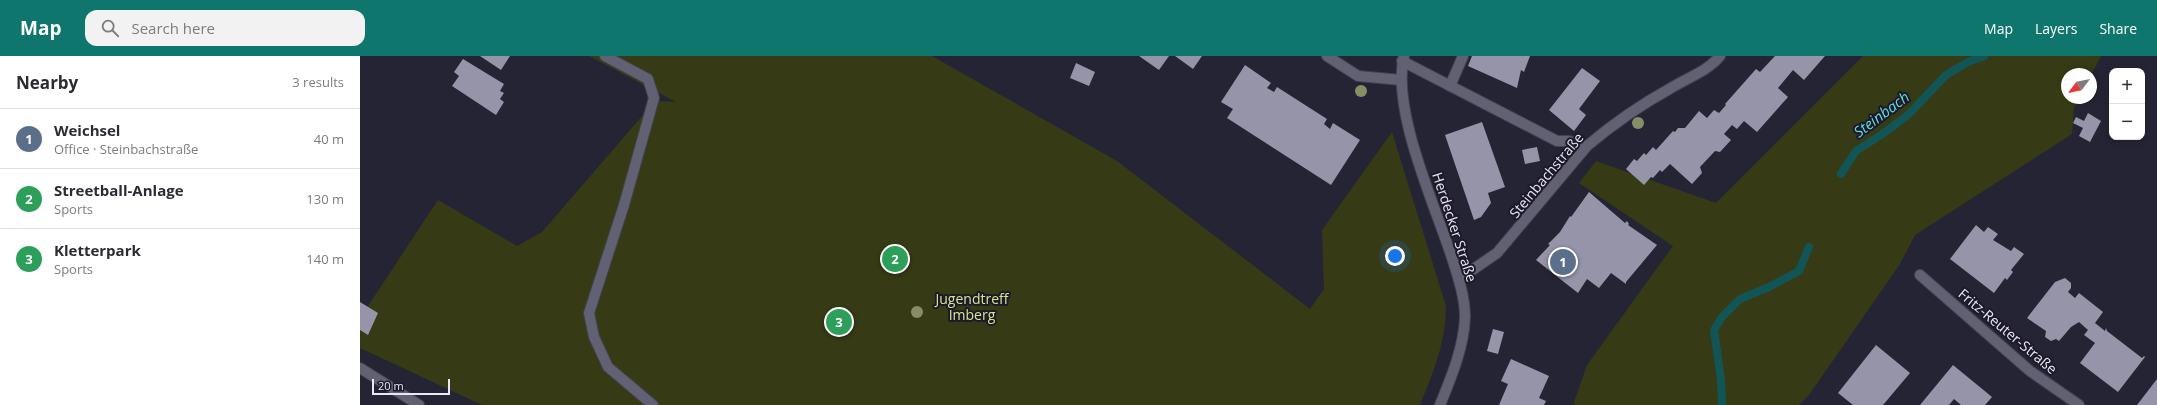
<!DOCTYPE html>
<html lang="en">
<head>
<meta charset="utf-8">
<style>
	:root { --surface:#fff; --page:#f2f2f3; --text:#2b2b33; --muted:#7c7c81; --line:#e1e1e2; --accent:#0f766e }
	body { margin:0; font-family:"Open Sans",sans-serif; background:var(--page); color:var(--text) }
	.controls { position:absolute; right:12px; top:12px; display:grid; overflow:hidden; border-radius:8px; box-shadow:0 2px 6px #0003 }
	.controls button { width:36px; height:36px; display:grid; place-items:center; padding:0; border:0; border-bottom:1px solid var(--line); background:var(--surface); color:var(--text); font:20px sans-serif }
	.compass { position:absolute; left:1701px; top:12px; width:36px; height:36px; border-radius:50%; background:var(--surface); box-shadow:0 2px 6px #0003; rotate:238deg }
	.scale { position:absolute; left:12px; bottom:10px; width:78px; box-sizing:border-box; padding-left:4px; border:2px solid #e9e8f4; border-top:0; font-size:11px; line-height:14px; white-space:nowrap; color:#e9e8f4; -webkit-text-stroke:3px #1c1a2a; paint-order:stroke }
	.you { position:absolute; left:1035px; top:200px; width:14px; height:14px; margin:-10px; border:3px solid #fff; border-radius:50%; background:#1a73e8; box-shadow:0 0 0 6px #1a73e833 }
	.badge { display:grid; place-items:center; width:26px; height:26px; border-radius:50%; background:var(--accent); color:#fff; font-size:13px; font-weight:700 }
	.pin { position:absolute; translate:-50% -50%; border:2px solid #fff; box-shadow:0 1px 4px #0006 }
	.list { margin:0; padding:0; list-style:none }
	h2 { display:flex; justify-content:space-between; align-items:center; height:52px; margin:0; padding:0 16px; font-size:17px }
	h2 small { font-size:13px; font-weight:400; color:var(--muted) }
	.list li { display:grid; grid-template-columns:26px 1fr auto; gap:12px; align-items:center; box-sizing:border-box; height:60px; padding:0 16px; border-top:1px solid var(--line) }
	.list b { display:block; font-size:15px; white-space:nowrap }
	.list p { margin:0; font-size:13px; white-space:nowrap; color:var(--muted) }
	.list em { font-size:13px; font-style:normal; color:var(--muted) }
	.icon { flex:none; width:22px; height:22px; fill:none; stroke:currentColor; stroke-width:2; stroke-linecap:round; stroke-linejoin:round }
	.map { position:relative; flex:none; width:1797px; height:349px; overflow:hidden }
	header { display:flex; align-items:center; gap:24px; box-sizing:border-box; height:56px; padding:0 20px; background:var(--accent); color:#fff }
	header strong { font-size:19px }
	nav { display:flex; gap:22px; margin-inline-start:auto; font-size:14px }
	.search { width:280px; height:36px; background:var(--page); display:flex; align-items:center; gap:10px; box-sizing:border-box; padding:0 14px; border-radius:12px; color:var(--muted); font-size:15px }
	main { display:flex }
	aside { flex:1; background:var(--surface) }
	.map>svg:first-child { display:block }
	.green { fill:#363b15 }
	.lines { fill:none; stroke-linecap:round; stroke-linejoin:round }
	.stream { stroke:#115556; stroke-width:8 }
	.building { fill:#9594a9 }
	.minor-casing { stroke:#43424f; stroke-width:12 }
	.minor { stroke:#626174; stroke-width:10 }
	.tree { fill:#878e66 }
	.labels { text-anchor:middle; dominant-baseline:central; stroke-width:4; stroke-linejoin:round; paint-order:stroke }
	.street-label { font-size:14px; fill:#e9e8f4; stroke:#1c1a2a }
	.park-label { font-size:14px; fill:#d8e58f; stroke:#1c1a2a }
	.water-label { font-size:15px; font-style:italic; fill:#5edadd; stroke:#1c1a2a }
</style>
</head>
<body>
<header>
<strong>Map</strong>
<div class="search"><svg class="icon" aria-label="search" viewBox="0 0 24 24"><circle cx="10" cy="10" r="6"/><path d="M15 15l6 6"/></svg>Search here</div>
<nav><a>Map</a><a>Layers</a><a>Share</a></nav>
</header>
<main>
<aside>
<h2>Nearby<small>3 results</small></h2>
<ul class="list">
<li><span class="badge" style="background:#5c6f8a">1</span><div><b>Weichsel</b><p>Office · Steinbachstraße</p></div><em>40 m</em></li>
<li><span class="badge" style="background:#2e9e5b">2</span><div><b>Streetball-Anlage</b><p>Sports</p></div><em>130 m</em></li>
<li><span class="badge" style="background:#2e9e5b">3</span><div><b>Kletterpark</b><p>Sports</p></div><em>140 m</em></li>
</ul>
</aside>
<div class="map">
<svg width="1797" height="349" viewBox="0 0 1797 349">
	<rect width="100%" height="100%" fill="#252434"/>
	<g class="green">
		<path d="M229,0H572L757,105L950,253L964,233L962,174L1032,76L1086,250C1086,286 1073,317 1060,349H122L0,292V262L78,144L157,190L182,176L295,45L316,46Z"/>
		<path d="M1503,0H1741L1731,19L1707,18V42H1719L1714,52L1712,78L1555,179L1540,208L1449,339L1439,349H1213L1227,309L1313,190L1219,127L1236,105L1356,147Z"/>
	</g>
	<g class="lines">
		<g class="stream">
			<path d="M1481,118L1496,95L1521,79L1548,59L1586,19L1608,6L1624,0"/>
			<path d="M1362,349L1361,324L1354,274L1362,261L1380,243L1409,231L1439,215L1449,191"/>
		</g>
	</g>
	<g class="building">
		<path d="M120,0H150L141,14Z"/>
		<path d="M779,0H809L799,14Z"/>
		<path d="M815,0H842L833,13Z"/>
		<path d="M1112,0H1170L1164,16L1161,14L1157,32L1108,10Z"/>
		<path d="M1415,0H1465L1444,24L1433,14L1418,32L1428,41L1397,76L1384,65L1377,73L1372,69L1364,78L1371,84L1360,96L1355,95L1340,111L1342,117L1332,128L1310,108L1302,116L1300,114L1293,122L1291,121L1284,129L1266,113L1274,103L1277,105L1284,97L1286,99L1293,91L1296,94L1313,75L1315,76L1318,72H1325L1339,55L1347,62L1354,54L1359,57L1366,49L1365,48L1396,13L1400,16Z"/>
		<path d="M103,3L144,28L140,35L144,37L140,43L144,46L136,59L92,30L99,20L94,16Z"/>
		<path d="M716,7L735,16L729,30L710,22Z"/>
		<path d="M885,9L911,27L907,32L914,36L917,31L967,63L964,68L970,73L973,67L1000,84L971,129L867,62L873,53L861,46Z"/>
		<path d="M1222,12L1240,25L1219,53L1226,59L1214,75L1189,54Z"/>
		<path d="M1728,57L1741,65L1730,86L1719,80L1723,72L1713,67L1716,61L1724,65Z"/>
		<path d="M1122,66L1145,131L1128,137L1131,147L1121,161L1114,164L1085,79Z"/>
		<path d="M1177,91L1180,105L1165,108L1162,94Z"/>
		<path d="M1229,136L1265,167L1267,165L1269,168L1268,169L1297,189L1266,226V228L1251,217L1239,232L1227,223L1218,237L1176,204L1190,189L1188,188L1200,176L1210,160L1211,161Z"/>
		<path d="M1616,169L1624,176L1628,171L1638,178L1633,184L1651,195L1654,191L1664,198L1651,214L1653,216L1647,224L1645,222L1634,237L1590,203Z"/>
		<path d="M1705,222L1711,227V232L1708,236L1715,242L1719,237L1743,256L1735,267L1745,275L1746,272L1747,275L1782,302L1784,300L1785,301L1758,336L1720,307L1735,287L1724,279L1728,274L1719,266L1711,271L1699,285L1696,283L1691,285L1685,281L1686,275L1667,262L1695,226Z"/>
		<path d="M0,246L18,257L8,279L0,274Z"/>
		<path d="M1133,273L1144,276L1138,298L1127,295Z"/>
		<path d="M1516,289L1550,317L1523,349H1493L1478,337Z"/>
		<path d="M1151,303L1189,320L1179,342L1186,345L1184,349H1139L1148,328L1141,325Z"/>
		<path d="M1593,309L1632,341L1625,349H1601L1594,343L1589,349H1560Z"/>
		<path d="M1797,323V349H1777Z"/>
	</g>
	<g class="lines">
		<g class="minor-casing">
			<g id="minor">
				<path d="M245,0L288,23L294,42L264,149L229,257L234,281L248,311L293,349"/>
				<path d="M967,0L998,20L1041,24"/>
				<path d="M1044,0C1031,54 1075,149 1092,202C1098,221 1105,241 1105,261C1104,291 1091,322 1080,349"/>
				<path d="M1042,5L1197,85H1209L1227,90"/>
				<path d="M1090,30L1103,0"/>
				<path d="M1560,219L1670,315L1719,349"/>
				<path d="M1099,223L1137,197L1227,90C1253,68 1282,48 1311,32C1327,22 1348,15 1360,0"/>
				<path d="M0,312L59,349"/>
			</g>
		</g>
		<use href="#minor" class="minor"/>
	</g>
	<g class="tree">
		<circle cx="1001" cy="35" r="6"/>
		<circle cx="1278" cy="67" r="6"/>
		<circle cx="557" cy="256" r="6"/>
	</g>
	<g class="labels">
		<g class="street-label">
			<text transform="translate(1186 119) rotate(-50)">Steinbachstraße</text>
			<text transform="translate(1095 171) rotate(72)">Herdecker Straße</text>
			<text transform="translate(1648 275) rotate(40)">Fritz-Reuter-Straße</text>
		</g>
		<g class="park-label">
			<text x="612" y="242">Jugendtreff<tspan x="612" dy="16">Imberg</tspan></text>
		</g>
		<g class="water-label">
			<text transform="translate(1521 58) rotate(-37)">Steinbach</text>
		</g>
	</g>
</svg>
<div class="controls">
<button>+</button>
<button>−</button>
</div>
<svg class="compass" viewBox="-18 -18 36 36"><path d="M0-13l5 13h-10z" fill="#e53935"/><path d="M0 13l5-13h-10z" fill="#7c7c81"/></svg>
<div class="scale">20 m</div>
<div class="you"></div>
<div class="pin badge" style="left:1203px;top:206px;background:#5c6f8a">1</div>
<div class="pin badge" style="left:535px;top:203px;background:#2e9e5b">2</div>
<div class="pin badge" style="left:479px;top:266px;background:#2e9e5b">3</div>
</div>
</main>
</body>
</html>
